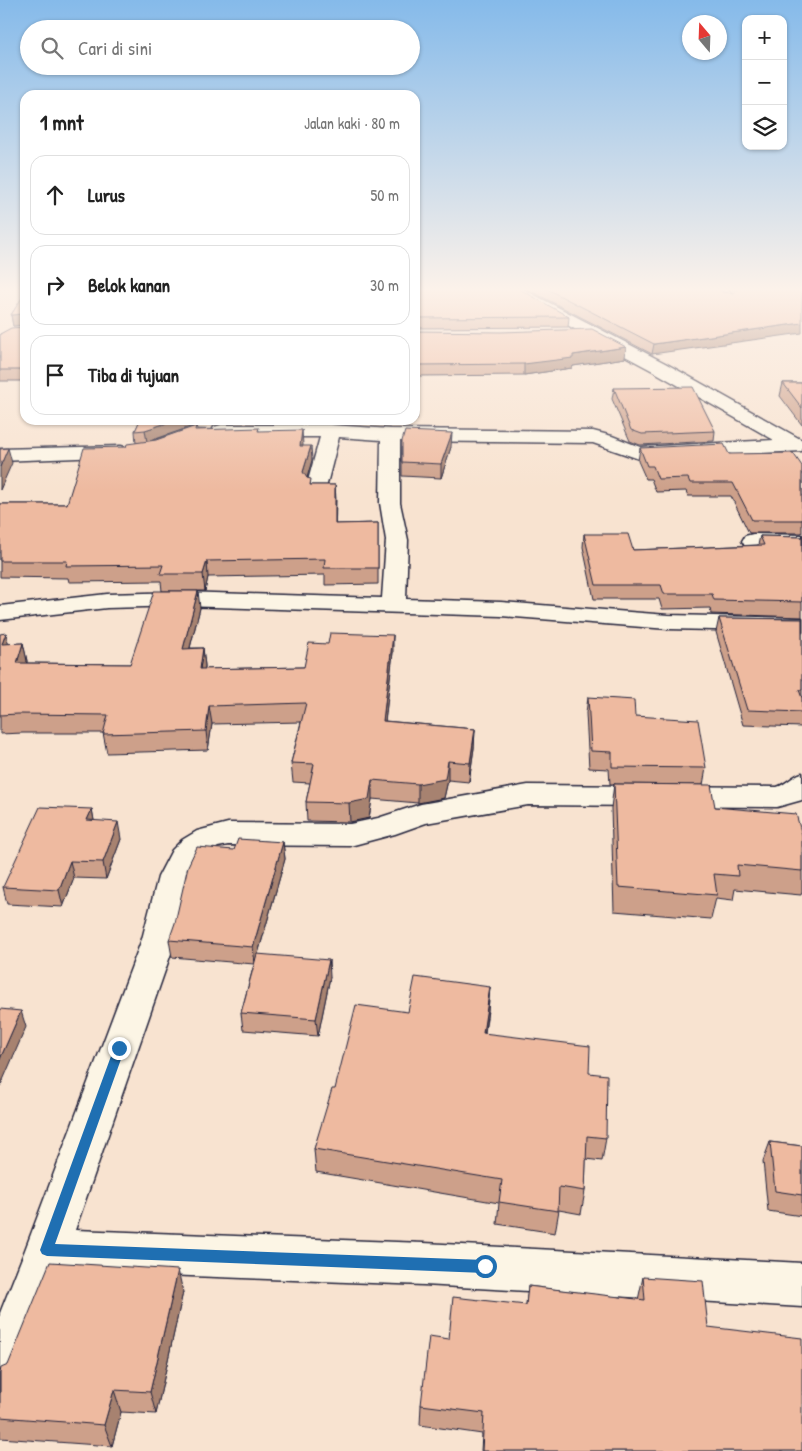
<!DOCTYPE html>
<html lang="id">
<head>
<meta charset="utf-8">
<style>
	:root { --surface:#fff; --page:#f6f6f6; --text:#222; --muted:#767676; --line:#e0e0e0 }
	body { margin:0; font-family:"Patrick Hand",sans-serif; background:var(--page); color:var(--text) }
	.controls { position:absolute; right:15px; top:15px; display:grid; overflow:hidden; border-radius:10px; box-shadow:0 1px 4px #0004 }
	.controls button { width:45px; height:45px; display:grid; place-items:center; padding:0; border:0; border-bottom:1px solid var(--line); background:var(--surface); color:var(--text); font:25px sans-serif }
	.compass { position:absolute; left:682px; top:15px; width:45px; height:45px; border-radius:50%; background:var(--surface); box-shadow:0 1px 4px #0004; rotate:341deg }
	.stop { position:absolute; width:15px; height:15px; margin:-11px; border:4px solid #1f6fb2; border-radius:50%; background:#fff }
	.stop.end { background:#1f6fb2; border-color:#fff; box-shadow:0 1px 5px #0008 }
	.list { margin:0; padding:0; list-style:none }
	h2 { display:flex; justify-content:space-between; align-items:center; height:65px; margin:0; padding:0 20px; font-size:21px }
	h2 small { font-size:16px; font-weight:400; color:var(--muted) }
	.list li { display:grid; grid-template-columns:32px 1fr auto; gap:15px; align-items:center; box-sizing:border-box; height:80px; margin:0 10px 10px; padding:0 10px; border:1px solid var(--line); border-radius:15px }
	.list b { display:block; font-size:19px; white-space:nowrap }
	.list em { font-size:16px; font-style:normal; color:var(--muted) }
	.icon { flex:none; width:28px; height:28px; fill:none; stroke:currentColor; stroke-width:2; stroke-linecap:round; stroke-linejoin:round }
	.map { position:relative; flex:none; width:802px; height:1451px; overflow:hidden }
	.search { position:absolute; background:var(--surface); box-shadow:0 1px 4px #0004; left:20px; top:20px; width:400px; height:55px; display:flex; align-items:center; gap:12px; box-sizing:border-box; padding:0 18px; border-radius:28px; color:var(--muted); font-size:19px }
	.panel { position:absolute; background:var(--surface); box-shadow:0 1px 4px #0004; left:20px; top:90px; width:400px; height:335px; border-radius:15px }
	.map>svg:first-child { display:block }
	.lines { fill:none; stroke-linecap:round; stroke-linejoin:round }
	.minor-casing { stroke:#22223b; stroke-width:3 }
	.minor { fill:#fcf5e5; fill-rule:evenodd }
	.wall { fill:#cda08a; stroke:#22223b }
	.shaded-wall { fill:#a78270; stroke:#22223b }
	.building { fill:#eebaa0; stroke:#22223b }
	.route { fill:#1f6fb2 }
</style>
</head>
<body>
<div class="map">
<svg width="802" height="1451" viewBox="0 0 802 1451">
	<rect width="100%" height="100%" fill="#f8e3d0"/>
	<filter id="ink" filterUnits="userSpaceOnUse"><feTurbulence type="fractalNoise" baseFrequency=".02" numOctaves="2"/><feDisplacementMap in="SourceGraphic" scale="10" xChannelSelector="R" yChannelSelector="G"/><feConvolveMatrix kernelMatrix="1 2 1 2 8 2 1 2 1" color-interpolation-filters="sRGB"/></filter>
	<g filter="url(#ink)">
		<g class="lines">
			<g class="minor-casing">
				<g id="minor">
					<path d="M500,287H519L665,363L802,440V451L639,459L593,443L400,441V503L408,540L406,599L501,602L668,615L802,618V632L668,629L501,616L182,606L107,608L0,620V606L107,594L182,592L382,598L386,540L380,503L381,440L339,437L326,488L323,492L316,494L309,492L306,488L320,437H221L214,435L212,431L214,427L221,425H331L391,429L593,431L612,436L640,447L774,440L653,371L502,290Z"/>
					<path d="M712,287H727L734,298L732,301H722Z"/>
					<path d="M121,446L128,448L131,452L128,456L0,461V449Z"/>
					<path d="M753,534L802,535V549L753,548L745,546L742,541L745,536Z"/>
					<path d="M802,773V800L777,807L528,805L426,823L395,834L350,846L228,845L218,847L204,856L196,864L190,877L176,939L75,1230L424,1243L802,1263V1307L424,1285L61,1271L16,1386L0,1393V1313L25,1250L142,939L158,877L172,850L182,840L197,831L228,823L350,824L378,818L421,804L528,785L777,787C787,784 792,776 802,773Z"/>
				</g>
			</g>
			<use href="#minor" class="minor"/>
		</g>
		<g class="wall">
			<path d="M415,287L569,317L568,327L415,328Z"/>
			<path d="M523,287H719L722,292L732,293L728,287H802L652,354Z"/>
			<path d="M25,293V381H0V334L24,327V325L13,326L11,315Z"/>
			<path d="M415,331L625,358L573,366L572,368L524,375L419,376L417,420H415Z"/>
			<path d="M783,383H802V425L780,396Z"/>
			<path d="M614,388L715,431L714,441L640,445L630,441L612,399Z"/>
			<path d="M140,420H206L204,425L193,426L151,441L156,440L196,426L197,429L259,431L303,446L312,460L307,478L311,485H335V524L378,523V584L325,585V575L208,577L205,591H162L161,581L69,582L68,578L0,577V504H67L126,447L136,443L135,431Z"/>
			<path d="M402,441L451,447L441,478L402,476Z"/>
			<path d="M640,448L729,454L802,466V533H749L731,496H688L686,491L656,492L651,479H646L638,461Z"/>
			<path d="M584,534L633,550L758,545L760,536L802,537V617L711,614L710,608L662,609L659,599H594L583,547Z"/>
			<path d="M200,608L190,648H203L205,666V669L304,667L393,652L385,721L475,729L474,748L469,782L448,780L444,798L418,803L372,799L369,818L350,822L307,821L306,802L310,783L293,782L291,763L301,722L212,724L208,750L107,753L103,733H23L0,734V634L9,644L23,643L27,661V663L130,664Z"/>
			<path d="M719,618L802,619V727L743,725L716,632Z"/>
			<path d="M588,697L635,716L706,768L703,785L610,784L609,769L589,768L586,713Z"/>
			<path d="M614,784L715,807L802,835V892L801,895L735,889L733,900L716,898L711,919L614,911L611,808Z"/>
			<path d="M92,809L94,821L121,839L106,879L74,878L63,907L7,904L3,887Z"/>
			<path d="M283,842L285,859L258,954L330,977L318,1036L243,1030L241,1013L254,964L172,957L169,940L234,850Z"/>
			<path d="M490,987L488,1010L485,1033L589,1073L606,1138L602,1161L586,1159L585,1191L581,1214L559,1210L555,1233L497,1224L499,1203L316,1172L314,1149L335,1089L408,1012Z"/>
			<path d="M770,1142L802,1146V1216L768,1211L763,1161Z"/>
			<path d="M643,1277L708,1327L802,1451H481L482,1434L420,1425L421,1405L449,1339L526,1305L528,1286L638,1300Z"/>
			<path d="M183,1292L156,1414L121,1412L112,1446L0,1438V1373Z"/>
		</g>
		<g class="shaded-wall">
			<path d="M24,314L25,325L13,326L11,315Z"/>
			<path d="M802,323V333L652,354L654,344Z"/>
			<path d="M626,347L625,358L573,366L572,368L524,375V364L573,355Z"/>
			<path d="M176,420H206L204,425L193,426L147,442L145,430Z"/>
			<path d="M302,430L303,445L301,461L300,446Z"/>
			<path d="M452,433L451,447L441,478V464Z"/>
			<path d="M311,446L312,460L304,488L303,472Z"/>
			<path d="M8,448L12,463L0,490V467Z"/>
			<path d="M335,485L336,500L335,539Z"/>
			<path d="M207,561L208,577L205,591L203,574Z"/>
			<path d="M198,591L200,608L185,667L183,649Z"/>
			<path d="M6,633L10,651L2,644Z"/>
			<path d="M393,635V652L383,740V721Z"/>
			<path d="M23,643L27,661L21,682L17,663Z"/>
			<path d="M203,648L205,666L202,688L200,669Z"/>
			<path d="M209,706L212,724L208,750L206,731Z"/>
			<path d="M475,729L474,748L469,782L470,763Z"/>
			<path d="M448,761V780L444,798L418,803V784Z"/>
			<path d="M372,780V799L369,818L350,822L349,803Z"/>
			<path d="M92,809L95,826L87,820Z"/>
			<path d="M118,822L121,839L106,879L103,862Z"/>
			<path d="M283,842L285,859L255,964L253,947Z"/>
			<path d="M70,861L74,878L63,907L59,890Z"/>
			<path d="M329,960L330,977L318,1036L316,1019Z"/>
			<path d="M490,987L488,1010L481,1056L483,1033Z"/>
			<path d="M21,1011L26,1027L0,1087V1059Z"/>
			<path d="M178,1270L183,1292L156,1414L150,1392Z"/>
			<path d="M114,1390L121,1412L112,1446L104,1425Z"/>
		</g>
		<g class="building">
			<path d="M415,287H516L569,317L415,318Z"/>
			<path d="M543,287H719L722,292L734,293L737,289L736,287H802V323L654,344Z"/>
			<path d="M25,293V370H0V334L11,328L24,327V314L11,315Z"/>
			<path d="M592,329L626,347L573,355V358L524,364L419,365L417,408H415V331L501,332Z"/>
			<path d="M783,383H802V408Z"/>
			<path d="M693,387L715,431L642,434L631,430L614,388Z"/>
			<path d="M140,420H176L145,430L135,431Z"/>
			<path d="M196,426L195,430L259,428L258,431L302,430L300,446H311L303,472L307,478L311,479L310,485H335V524L378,523V568H324L325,559L207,561L203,574H160L163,565L66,566L67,561H0V504H67L84,448L126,447L127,444L156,440Z"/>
			<path d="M405,431L452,433L441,464L402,462V441Z"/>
			<path d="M724,444L729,454L793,453L802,466V520H752L733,483H690L688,478L658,479L653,466H647L640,448Z"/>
			<path d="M8,448L0,467V449Z"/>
			<path d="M584,534H628L633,550L764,545L760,536L802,537V602L714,600L712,594H664L661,585H596Z"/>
			<path d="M154,591H198L183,649L203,648L200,669L304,667L309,643L328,644L330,633L393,635L383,721L475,729L470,763L448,761L445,779L418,784L372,780L369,799L349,803L306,802L314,764L291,763L306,703L209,706L206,731L103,734L108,715L18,714L0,715V634L6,633L2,644L23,643L17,663L130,664Z"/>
			<path d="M719,618L802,619V690H799L802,698V712L747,710Z"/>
			<path d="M588,697L634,700L635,716L698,720L706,768L612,767V752L591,751Z"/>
			<path d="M614,784L711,785L715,807L796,814L802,835V871L737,865L738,876L714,874L717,895L618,887Z"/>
			<path d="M40,807L92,809L87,820L118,822L103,862L70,861L59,890L3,887Z"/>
			<path d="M238,839L283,842L253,947L169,940L175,923L188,866L197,847L234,850Z"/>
			<path d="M257,954L329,960L316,1019L241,1013Z"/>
			<path d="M415,977L490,987L483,1033L590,1046L589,1073L607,1075L606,1138L587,1136L585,1191L559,1187L558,1211L499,1202L502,1180L314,1149L332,1089H335L356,1005L408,1012Z"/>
			<path d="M0,1009L21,1011L0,1059Z"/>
			<path d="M770,1142L802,1146V1195L775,1191Z"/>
			<path d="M50,1262L178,1270L150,1392L114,1390L104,1425L0,1417V1373L1,1368L8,1365Z"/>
			<path d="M643,1277L703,1281L708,1327L802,1338V1451H482L484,1413L421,1405L429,1336L449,1339L453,1297L526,1305L528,1286L645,1300Z"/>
		</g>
	</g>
	<linearGradient id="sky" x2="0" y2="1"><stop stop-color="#85baea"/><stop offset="0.59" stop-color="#fcf2ea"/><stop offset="1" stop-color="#fcf2ea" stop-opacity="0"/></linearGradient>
	<rect width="802" height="490" fill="url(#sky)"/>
	<path class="route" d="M119,1044L125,1048L55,1244L485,1260L489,1262L491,1266L489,1271L485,1273L47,1256L42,1254L40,1250L114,1048Z"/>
</svg>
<div class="controls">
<button>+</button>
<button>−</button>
<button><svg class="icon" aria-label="layers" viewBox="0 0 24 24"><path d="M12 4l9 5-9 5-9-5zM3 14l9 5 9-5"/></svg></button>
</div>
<svg class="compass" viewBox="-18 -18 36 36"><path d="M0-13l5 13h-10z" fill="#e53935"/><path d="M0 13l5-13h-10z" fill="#767676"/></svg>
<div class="stop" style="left:485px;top:1266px"></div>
<div class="stop end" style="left:119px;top:1048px"></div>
<div class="search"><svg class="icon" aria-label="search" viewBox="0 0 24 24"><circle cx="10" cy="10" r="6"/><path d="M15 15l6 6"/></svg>Cari di sini</div>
<section class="panel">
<h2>1 mnt<small>Jalan kaki · 80 m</small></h2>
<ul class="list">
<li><svg class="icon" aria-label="ahead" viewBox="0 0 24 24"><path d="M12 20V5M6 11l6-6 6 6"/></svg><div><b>Lurus</b></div><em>50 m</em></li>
<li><svg class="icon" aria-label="right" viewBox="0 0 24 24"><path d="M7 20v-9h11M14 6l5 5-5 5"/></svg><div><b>Belok kanan</b></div><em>30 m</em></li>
<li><svg class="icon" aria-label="arrive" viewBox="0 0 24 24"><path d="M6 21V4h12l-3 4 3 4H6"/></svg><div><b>Tiba di tujuan</b></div></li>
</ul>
</section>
</div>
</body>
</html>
